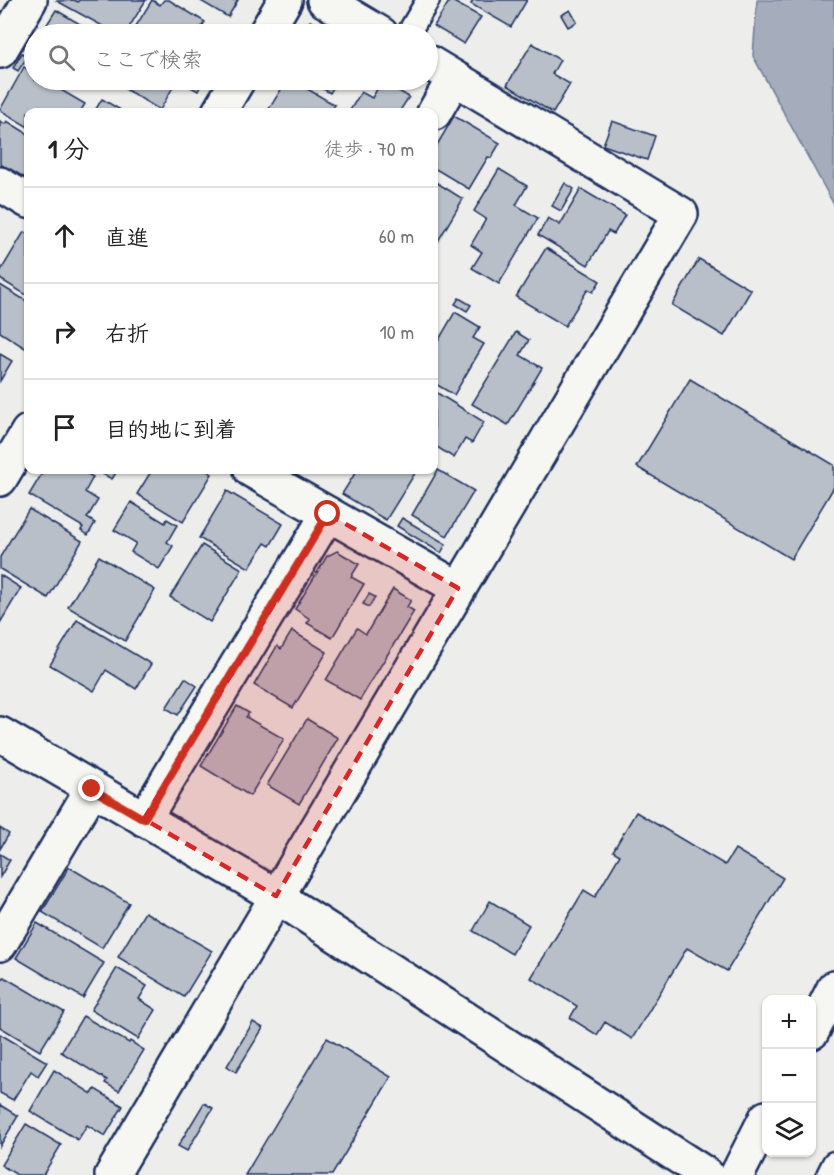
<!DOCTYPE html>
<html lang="ja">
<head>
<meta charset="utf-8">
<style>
	:root { --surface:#fff; --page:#f2f2f2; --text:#222; --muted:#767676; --line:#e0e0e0 }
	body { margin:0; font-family:"Patrick Hand","Klee One",sans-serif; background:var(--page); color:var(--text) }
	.controls { position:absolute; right:18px; bottom:18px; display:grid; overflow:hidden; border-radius:12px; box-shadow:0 2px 4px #0004 }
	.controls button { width:54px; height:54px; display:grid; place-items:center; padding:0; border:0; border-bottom:2px solid var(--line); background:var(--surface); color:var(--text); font:30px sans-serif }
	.stop { position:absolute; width:18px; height:18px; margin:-14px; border:4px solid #c8321e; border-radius:50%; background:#fff }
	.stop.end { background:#c8321e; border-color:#fff; box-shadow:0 2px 6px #0008 }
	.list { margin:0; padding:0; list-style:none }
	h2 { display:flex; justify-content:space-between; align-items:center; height:78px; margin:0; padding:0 24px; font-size:26px }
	h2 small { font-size:20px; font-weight:400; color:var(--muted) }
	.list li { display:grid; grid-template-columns:39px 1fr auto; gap:18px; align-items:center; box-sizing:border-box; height:96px; padding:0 24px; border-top:2px solid var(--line) }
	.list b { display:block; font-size:22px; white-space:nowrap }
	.list em { font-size:20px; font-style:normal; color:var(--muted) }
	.icon { flex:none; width:33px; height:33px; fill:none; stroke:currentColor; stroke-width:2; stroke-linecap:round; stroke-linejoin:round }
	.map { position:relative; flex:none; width:834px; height:1175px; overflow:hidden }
	.search { position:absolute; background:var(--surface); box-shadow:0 2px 4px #0004; left:24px; top:24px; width:414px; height:66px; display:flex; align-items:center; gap:15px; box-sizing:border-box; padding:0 21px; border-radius:33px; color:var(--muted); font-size:22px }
	.panel { position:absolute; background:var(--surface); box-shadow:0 2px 4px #0004; left:24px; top:108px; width:414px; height:366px; border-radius:12px }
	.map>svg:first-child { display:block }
	.water { fill:#a5acbc; stroke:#6e7a96; stroke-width:1.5 }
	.building { fill:#b9bfc8; stroke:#1b2f5e; stroke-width:1.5 }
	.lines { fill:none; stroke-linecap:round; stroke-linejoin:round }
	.service-casing { stroke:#1b2f5e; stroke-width:27 }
	.minor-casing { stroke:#1b2f5e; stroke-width:38 }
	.tertiary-casing { stroke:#1b2f5e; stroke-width:38 }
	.service { stroke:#f6f6f2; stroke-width:22 }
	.minor { stroke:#f6f6f2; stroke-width:33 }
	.tertiary { stroke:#f6f6f2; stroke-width:33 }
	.route { stroke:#c8321e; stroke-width:8 }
	.marked { fill:#d62828; fill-opacity:0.2; stroke:#d62828; stroke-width:4.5; stroke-dasharray:12 8; stroke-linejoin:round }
</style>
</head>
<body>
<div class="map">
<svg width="834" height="1175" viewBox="0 0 834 1175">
	<rect width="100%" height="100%" fill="#edeeec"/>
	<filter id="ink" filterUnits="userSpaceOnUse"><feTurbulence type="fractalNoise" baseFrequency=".0167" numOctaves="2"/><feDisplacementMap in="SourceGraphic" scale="12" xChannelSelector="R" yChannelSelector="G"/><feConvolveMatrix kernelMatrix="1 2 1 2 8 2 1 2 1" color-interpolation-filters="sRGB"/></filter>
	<g filter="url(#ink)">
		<path class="water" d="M757,0H834V205L753,56Z"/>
		<g class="building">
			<path d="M74,0L78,2L79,0H146L125,34H117L57,1Z"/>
			<path d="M152,0L160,5L164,0H169L205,22L202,26L207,29L203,34H131Z"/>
			<path d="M199,0H238L228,17Z"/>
			<path d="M450,0L481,17L464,44L434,26Z"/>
			<path d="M473,0H527L511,27L471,4Z"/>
			<path d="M56,10L97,34H41Z"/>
			<path d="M570,10L577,22L568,27L561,15Z"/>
			<path d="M310,21L333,34H302Z"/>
			<path d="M532,43L560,60L552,74L570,84L553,113L507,85Z"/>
			<path d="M22,53L28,56L18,71L13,68Z"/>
			<path d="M24,67L34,74V80H44L85,104L80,112H28V127L0,110Z"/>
			<path d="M117,80H177L160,110L115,83Z"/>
			<path d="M188,80H195L202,83L198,91L185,84Z"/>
			<path d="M287,80H292L335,105L330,112H267Z"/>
			<path d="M308,80H338L330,93Z"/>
			<path d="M382,81L409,97L399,112H349L361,92L372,98Z"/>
			<path d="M102,99L124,112H94Z"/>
			<path d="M454,116L500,143L491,158L488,157L469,189L434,168V150Z"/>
			<path d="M0,121L5,124L7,121L28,134V171L24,179L0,164Z"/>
			<path d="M612,121L655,136L647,160L603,145Z"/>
			<path d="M499,169L527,186L516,205L538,218L499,284L472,268L482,252L471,245L486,219L474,211Z"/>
			<path d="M434,181L463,199L434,248Z"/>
			<path d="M565,183L574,189L561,211L552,206Z"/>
			<path d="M581,189L625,215L614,234L608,231L588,265L538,235L548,218L560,225Z"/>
			<path d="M24,232L28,234V296L0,279V272Z"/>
			<path d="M546,248L600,281L593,292L588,289L565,326L516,297Z"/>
			<path d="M699,259L751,290L724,336L672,305Z"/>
			<path d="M0,285L28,302V350L0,332Z"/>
			<path d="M459,298L471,305L467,311L455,304Z"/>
			<path d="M455,312L480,327L473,338L484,344L454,395L434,383V348Z"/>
			<path d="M516,332L529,340L520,355L542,368L508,425L472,404Z"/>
			<path d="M0,354L12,361L0,381Z"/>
			<path d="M690,379L834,465V487L791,559L637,467Z"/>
			<path d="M434,391L484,422L472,443L465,439L454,458L434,445Z"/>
			<path d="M44,470H81L93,477L85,492L98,500L87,518L95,523L88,535L81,530L83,527L29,495Z"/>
			<path d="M95,470H118L112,479Z"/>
			<path d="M152,470H206L212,474L183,522L137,494Z"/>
			<path d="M357,470H417L386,520L342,494Z"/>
			<path d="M438,470L474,491L447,536L412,515Z"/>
			<path d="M227,491L283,524L270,546L265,543L249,568L199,538Z"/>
			<path d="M131,502L165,523L167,519L177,525L167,542L173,546L159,569L131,552L136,543L114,530Z"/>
			<path d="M29,509L82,541L48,598L0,569V557Z"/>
			<path d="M402,518L446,544L441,553L397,526Z"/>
			<path d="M202,545L242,569L210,622L170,597Z"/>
			<path d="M337,551L359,564L351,577L364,584L332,638L307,623L310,619L295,609L327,556Z"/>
			<path d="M99,556L155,590L125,641L68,607Z"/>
			<path d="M0,575L21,588L0,623Z"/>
			<path d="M393,589L411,600L407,607L414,611L360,700L326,680L357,628L366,634Z"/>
			<path d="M369,594L375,597L369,607L363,604Z"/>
			<path d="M77,620L151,664L136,689L106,670L94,691L50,665Z"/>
			<path d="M292,631L327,652L293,708L254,685L277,646L281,649Z"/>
			<path d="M185,678L197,686L178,715L166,708Z"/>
			<path d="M237,706L249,713L246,717L284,739L250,796L201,766Z"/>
			<path d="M307,719L338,738L299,804L267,785Z"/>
			<path d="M636,812L725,865L735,849L783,878L727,971L687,948L632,1039L605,1022L597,1035L570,1018L577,1006L531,978L584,890L595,897L620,855L613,851Z"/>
			<path d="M0,828L9,834L0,849Z"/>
			<path d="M0,854L10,860L0,877Z"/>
			<path d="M69,867L129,903L102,948L42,912Z"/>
			<path d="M490,901L529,925L512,954L473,931Z"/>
			<path d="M145,912L212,951L184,997L118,957Z"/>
			<path d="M37,923L104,963L83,998L16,958Z"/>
			<path d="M117,968L147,986L139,999L156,1010L138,1039L91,1010Z"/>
			<path d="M4,977L64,1012L40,1051L0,1027V983Z"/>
			<path d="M83,1016L129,1043L130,1041L144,1050L119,1091L105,1083L107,1080L61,1052Z"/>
			<path d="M253,1022L263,1028L236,1072L227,1066Z"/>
			<path d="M0,1034L47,1062L38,1076L31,1071L13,1100L0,1093Z"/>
			<path d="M327,1038L391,1077L332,1175H245Z"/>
			<path d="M54,1070L92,1094L95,1089L123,1106L105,1136L87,1125L78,1140L30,1111Z"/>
			<path d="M204,1103L213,1108L187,1151L178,1146Z"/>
			<path d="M0,1105L18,1116L0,1146Z"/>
			<path d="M26,1124L61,1145L43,1175H17L1,1165Z"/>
		</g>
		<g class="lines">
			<g class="service-casing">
				<g id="service">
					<path d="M408,34L428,0"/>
					<path d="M828,1175L834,1163"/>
				</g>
			</g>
			<g class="minor-casing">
				<g id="minor">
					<path d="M324,0L381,34"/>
					<path d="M265,34L285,0"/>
					<path d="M0,51L30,0"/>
					<path d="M219,112L238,80"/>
					<path d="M434,113L454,78"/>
					<path d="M0,184L28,201"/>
					<path d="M251,470L458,588"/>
					<path d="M0,479L28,432"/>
					<path d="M144,819L328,514"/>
					<path d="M0,944L92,789"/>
					<path d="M112,1175L681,214L428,62"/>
				</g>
			</g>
			<g class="tertiary-casing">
				<g id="tertiary">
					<path d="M0,734L276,896L707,1175"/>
					<path d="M812,1032L834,988"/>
					<path d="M737,1175L766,1118"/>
				</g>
			</g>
			<use href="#service" class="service"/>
			<use href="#minor" class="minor"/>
			<use href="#tertiary" class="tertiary"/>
		</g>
	</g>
	<g class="lines" filter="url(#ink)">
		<path class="route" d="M92,789L144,819L328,514"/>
	</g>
	<path class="marked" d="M328,514L458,588L276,896L144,819Z"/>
</svg>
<div class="controls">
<button>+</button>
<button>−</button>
<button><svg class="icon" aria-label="layers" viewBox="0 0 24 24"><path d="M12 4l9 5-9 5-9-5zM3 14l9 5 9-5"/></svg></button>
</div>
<div class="stop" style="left:328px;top:514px"></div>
<div class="stop end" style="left:92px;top:789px"></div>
<div class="search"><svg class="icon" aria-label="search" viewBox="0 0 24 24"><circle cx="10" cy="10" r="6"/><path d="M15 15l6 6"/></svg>ここで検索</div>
<section class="panel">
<h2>1 分<small>徒歩 · 70 m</small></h2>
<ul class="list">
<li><svg class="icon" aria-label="ahead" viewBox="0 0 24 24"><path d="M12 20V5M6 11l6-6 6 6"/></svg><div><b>直進</b></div><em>60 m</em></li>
<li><svg class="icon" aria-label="right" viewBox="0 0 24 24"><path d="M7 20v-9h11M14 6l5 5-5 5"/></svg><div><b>右折</b></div><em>10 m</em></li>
<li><svg class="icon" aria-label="arrive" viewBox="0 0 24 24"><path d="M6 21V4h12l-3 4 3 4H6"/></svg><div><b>目的地に到着</b></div></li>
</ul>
</section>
</div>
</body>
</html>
